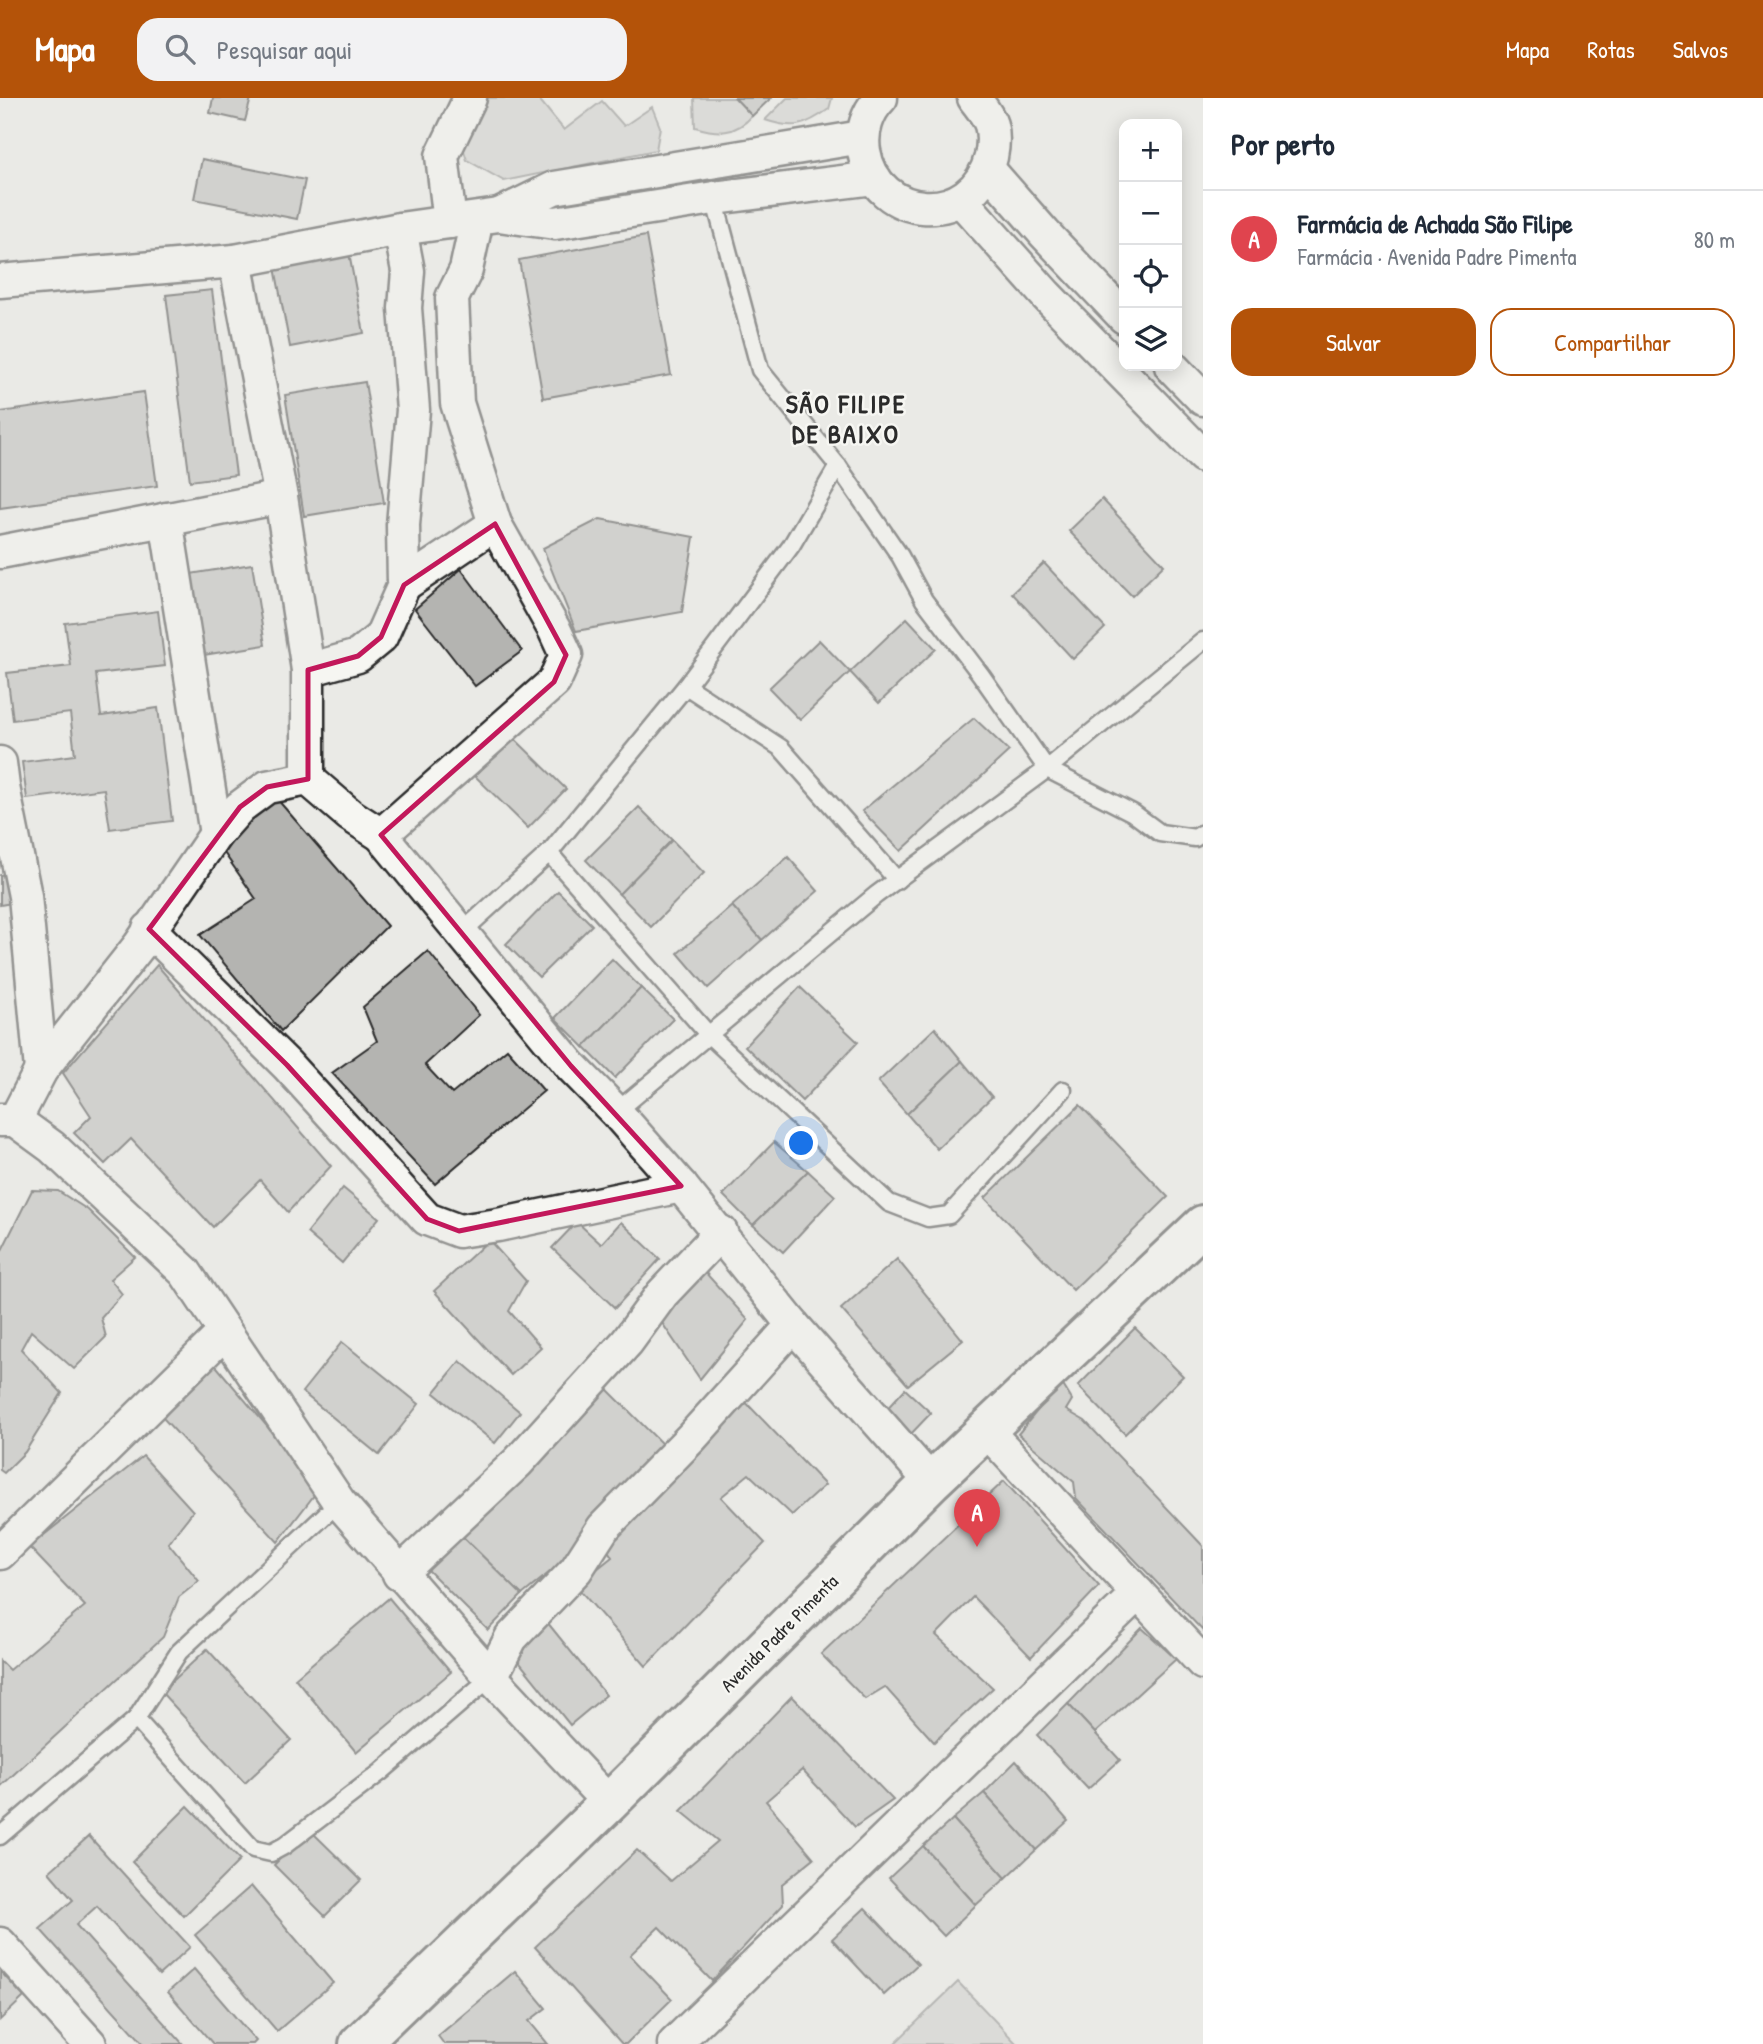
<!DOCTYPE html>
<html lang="pt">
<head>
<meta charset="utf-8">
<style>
	:root { --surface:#fff; --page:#f2f2f3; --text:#1f2937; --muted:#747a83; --line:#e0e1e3; --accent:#b45309 }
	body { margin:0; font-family:"Patrick Hand",sans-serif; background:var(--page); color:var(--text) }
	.controls { position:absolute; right:21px; top:21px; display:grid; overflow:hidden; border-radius:14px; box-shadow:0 4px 18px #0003 }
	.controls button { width:63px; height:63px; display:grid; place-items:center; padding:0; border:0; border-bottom:2px solid var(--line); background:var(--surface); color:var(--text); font:35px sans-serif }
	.you { position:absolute; left:802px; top:1046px; width:24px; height:24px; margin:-18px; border:5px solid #fff; border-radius:50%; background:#1a73e8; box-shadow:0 0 0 10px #1a73e833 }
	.badge { display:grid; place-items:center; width:46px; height:46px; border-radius:50%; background:var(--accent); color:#fff; font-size:23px; font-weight:700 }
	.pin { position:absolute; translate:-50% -58px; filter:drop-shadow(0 2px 4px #0008) }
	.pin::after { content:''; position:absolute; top:37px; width:24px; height:21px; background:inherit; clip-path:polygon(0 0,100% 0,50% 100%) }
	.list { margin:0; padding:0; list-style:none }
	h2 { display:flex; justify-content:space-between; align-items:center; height:91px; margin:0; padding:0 28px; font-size:30px }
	h2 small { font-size:23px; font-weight:400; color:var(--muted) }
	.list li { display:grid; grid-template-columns:46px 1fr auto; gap:21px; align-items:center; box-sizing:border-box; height:98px; padding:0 28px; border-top:2px solid var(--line) }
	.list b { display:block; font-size:26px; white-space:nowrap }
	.list p { margin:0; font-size:23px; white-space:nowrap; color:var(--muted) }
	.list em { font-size:23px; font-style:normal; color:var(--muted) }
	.actions { display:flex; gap:14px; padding:21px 28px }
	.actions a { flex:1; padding:16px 0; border:2px solid var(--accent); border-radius:21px; text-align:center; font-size:24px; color:var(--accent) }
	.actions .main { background:var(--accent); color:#fff }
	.icon { flex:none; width:38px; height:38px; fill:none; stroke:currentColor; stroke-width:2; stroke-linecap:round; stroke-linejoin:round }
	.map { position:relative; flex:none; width:1203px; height:1946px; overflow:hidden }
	header { display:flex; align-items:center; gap:42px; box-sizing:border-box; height:98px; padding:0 35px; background:var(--accent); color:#fff }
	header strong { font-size:33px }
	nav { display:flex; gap:38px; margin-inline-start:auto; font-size:24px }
	.search { width:490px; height:63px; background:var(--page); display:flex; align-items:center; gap:18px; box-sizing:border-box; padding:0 24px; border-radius:21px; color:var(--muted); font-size:26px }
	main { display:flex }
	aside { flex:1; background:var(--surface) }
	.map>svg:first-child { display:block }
	.green { fill:#cacac7; stroke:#7a7a79; stroke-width:2 }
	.building { fill:#b4b4b1; stroke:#2b2b2b; stroke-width:2 }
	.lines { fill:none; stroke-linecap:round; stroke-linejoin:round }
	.lane-casing { stroke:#2b2b2b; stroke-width:21 }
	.street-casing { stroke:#2b2b2b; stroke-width:37 }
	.primary-casing { stroke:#2b2b2b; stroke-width:44 }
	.lane { stroke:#f6f6f2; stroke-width:16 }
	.street { stroke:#f6f6f2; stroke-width:32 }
	.primary { stroke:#f6f6f2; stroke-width:38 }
	.marked { fill:none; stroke:#c2185b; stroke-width:5; stroke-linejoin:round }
	.labels { text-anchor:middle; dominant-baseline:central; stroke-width:5; stroke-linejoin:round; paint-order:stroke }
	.street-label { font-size:19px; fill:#2b2b2b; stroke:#f6f6f2 }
	.district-label { font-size:26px; font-weight:bold; letter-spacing:2px; fill:#2b2b2b; stroke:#f6f6f2 }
</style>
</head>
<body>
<header>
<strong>Mapa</strong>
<div class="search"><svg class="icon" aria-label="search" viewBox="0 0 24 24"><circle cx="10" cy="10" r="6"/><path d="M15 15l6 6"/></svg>Pesquisar aqui</div>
<nav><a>Mapa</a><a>Rotas</a><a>Salvos</a></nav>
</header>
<main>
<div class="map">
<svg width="1203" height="1946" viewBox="0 0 1203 1946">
	<rect width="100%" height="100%" fill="#eaeae6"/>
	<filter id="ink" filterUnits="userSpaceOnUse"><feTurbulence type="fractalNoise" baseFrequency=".0143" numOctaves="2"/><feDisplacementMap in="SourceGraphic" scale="14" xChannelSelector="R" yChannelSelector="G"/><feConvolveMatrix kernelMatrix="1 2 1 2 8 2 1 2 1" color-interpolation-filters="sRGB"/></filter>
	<g filter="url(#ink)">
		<g class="green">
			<path d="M483,0H538L564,32L602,3L624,28L652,9L660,29L656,52L504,83L467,62L462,47Z"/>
			<path d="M735,0L752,18C735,37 718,36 695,29L694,0Z"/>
			<path d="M787,0H832L829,11C805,28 795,32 765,22Z"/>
			<path d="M958,1884L1017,1946H894Z"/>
		</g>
		<g class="building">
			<path d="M213,0H251L245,23L210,15Z"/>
			<path d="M735,0H771L752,18Z"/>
			<path d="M202,61L305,82L297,121L194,101Z"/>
			<path d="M646,138L671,277L543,300L519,162Z"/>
			<path d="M348,150L364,235L290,249L274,164Z"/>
			<path d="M212,192L236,377L190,383L166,197Z"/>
			<path d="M365,284L384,405L304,418L285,297Z"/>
			<path d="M144,294L157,388L0,410V314Z"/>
			<path d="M1102,401L1164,467L1132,498L1069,433Z"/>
			<path d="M600,421L694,439L682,514L576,533L543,450Z"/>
			<path d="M1044,465L1105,530L1073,561L1012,495Z"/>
			<path d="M252,466L265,547L197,558L184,477Z"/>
			<path d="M461,471L522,553L475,588L415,511Z"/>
			<path d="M158,513L165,568L96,576L101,618L158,610L172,723L110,731L104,691L27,701L22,664L75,657L70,615L13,622L7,575L71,568L65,525Z"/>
			<path d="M907,520L936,551L879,605L850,574Z"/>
			<path d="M819,542L850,574L800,622L769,590Z"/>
			<path d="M974,620L1009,653L901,753L862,713Z"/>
			<path d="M513,639L566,691L528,730L475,678Z"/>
			<path d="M277,701L387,828L281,933L200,837L256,801L220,749L254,704Z"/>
			<path d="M639,709L672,742L619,796L586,762Z"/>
			<path d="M672,742L704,775L651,829L619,796Z"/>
			<path d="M788,759L818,793L762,842L732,808Z"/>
			<path d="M13,775L18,804L0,807V777Z"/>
			<path d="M558,793L592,827L539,879L506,846Z"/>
			<path d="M732,808L762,842L708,890L678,855Z"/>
			<path d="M428,853L479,917L425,967L452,996L507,951L544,993L435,1086L332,975L377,943L363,909Z"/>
			<path d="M612,861L641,890L584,949L555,920Z"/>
			<path d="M157,867L331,1068L288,1114L260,1082L213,1129L131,1041L105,1066L74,1035L91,1018L63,975Z"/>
			<path d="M800,889L858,944L802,1003L745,948Z"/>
			<path d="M641,890L673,921L615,980L584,949Z"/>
			<path d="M935,930L962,963L907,1016L878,984Z"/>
			<path d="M962,963L992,999L937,1051L907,1016Z"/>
			<path d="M1080,1007L1168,1099L1073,1192L985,1100Z"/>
			<path d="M774,1044L808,1073L753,1127L723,1097Z"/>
			<path d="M808,1073L835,1098L783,1154L753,1127Z"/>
			<path d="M343,1090L379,1120L342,1165L307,1135Z"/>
			<path d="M32,1092L58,1093L88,1112L135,1159L110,1181L122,1196L101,1220L106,1239L74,1271L31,1233L21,1251L62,1295L25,1354L4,1375L0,1372V1156Z"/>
			<path d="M577,1124L601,1146L621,1124L660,1161L615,1210L552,1150Z"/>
			<path d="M489,1142L526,1183L509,1213L541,1249L511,1277L434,1193Z"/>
			<path d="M897,1161L963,1242L908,1287L841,1211Z"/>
			<path d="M695,1163L748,1222L700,1281L652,1210Z"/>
			<path d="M1135,1230L1183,1278L1125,1336L1078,1288Z"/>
			<path d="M342,1244L419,1306L379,1357L302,1294Z"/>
			<path d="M212,1263L287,1352L315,1396L278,1444L163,1320Z"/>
			<path d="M460,1263L520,1314L495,1345L434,1295Z"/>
			<path d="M1061,1284L1072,1302L1066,1312L1085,1323L1203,1448V1533L1076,1400L1074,1384L1018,1336Z"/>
			<path d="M602,1286L662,1346L573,1455L522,1497L460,1436Z"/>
			<path d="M905,1291L931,1315L908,1339L883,1315Z"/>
			<path d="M737,1295L825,1387L792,1417L749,1376L721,1399L765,1445L646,1568L576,1488L612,1459L600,1439Z"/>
			<path d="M143,1358L193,1413L168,1445L199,1483L179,1499L163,1539L0,1689V1563L9,1572L85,1508L29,1449Z"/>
			<path d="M1004,1383L1099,1488L1031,1559L973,1499L936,1537L993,1590L934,1644L885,1589L865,1601L821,1556Z"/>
			<path d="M460,1436L522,1497L488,1532L427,1471Z"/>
			<path d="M389,1500L451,1574L356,1654L295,1580Z"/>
			<path d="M543,1519L606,1597L570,1627L507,1549Z"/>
			<path d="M1142,1530L1176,1561L1095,1635L1068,1606Z"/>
			<path d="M207,1551L291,1642L245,1685L161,1594Z"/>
			<path d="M792,1598L893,1702L855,1729L802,1672L766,1703L814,1760L782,1786L783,1807L712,1883L659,1829L630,1857L672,1901L626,1946H622L535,1849L637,1752L671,1783L718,1743L681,1713Z"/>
			<path d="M1068,1606L1120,1662L1088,1691L1037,1637Z"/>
			<path d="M1016,1663L1068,1723L1036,1752L984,1695Z"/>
			<path d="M984,1695L1036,1752L1006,1780L953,1721Z"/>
			<path d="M188,1708L240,1762L184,1818L132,1764Z"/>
			<path d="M953,1721L1006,1780L976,1807L923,1748Z"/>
			<path d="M309,1731L361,1782L325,1818L274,1767Z"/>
			<path d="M89,1738L190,1849L159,1877L97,1808L76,1827L183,1946H144L40,1831L73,1802L49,1774Z"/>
			<path d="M923,1748L976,1807L944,1838L889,1780Z"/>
			<path d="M251,1788L333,1885L277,1933L195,1837Z"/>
			<path d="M865,1810L918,1866L884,1897L832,1841Z"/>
			<path d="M194,1871L256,1943L253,1946H213L168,1894Z"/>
			<path d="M0,1873L24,1899L0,1922Z"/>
			<path d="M515,1873L546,1910L529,1923L548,1946H444L438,1938Z"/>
		</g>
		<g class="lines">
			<g class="lane-casing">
				<g id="lane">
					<path d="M714,100L760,272L838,368L900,458L924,502L981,577L1047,671L1203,543"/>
					<path d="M686,588L781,650L897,782"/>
					<path d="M549,755L708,936L889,1105L928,1120L949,1117L1063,992"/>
					<path d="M461,835L549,755L686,588L791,448L838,368"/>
					<path d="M616,1014L876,797L1047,671L1133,715L1160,735L1195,740L1203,735"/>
					<path d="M136,1621L179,1554L339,1404"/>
					<path d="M0,1738L136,1621L253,1751L271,1755L284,1748L381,1674L491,1579"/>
				</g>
			</g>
			<g class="street-casing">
				<g id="street">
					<path d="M881,0C867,14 861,34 864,53C876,125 974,129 991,59C993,49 994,37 991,27C988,17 980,8 974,0"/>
					<path d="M988,71L1045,136L1124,219"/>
					<path d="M961,102L1046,197L1203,358"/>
					<path d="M499,117L554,90L862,39"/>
					<path d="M450,124L442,58L470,0"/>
					<path d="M235,163L281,399L308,572V681"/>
					<path d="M0,183L235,163L400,131L499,117L555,125L714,100L874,80"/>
					<path d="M1171,268L1203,301"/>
					<path d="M166,421L216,736"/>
					<path d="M0,454L281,399"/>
					<path d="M404,487L495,426"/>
					<path d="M308,572L358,558L381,539L404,487L403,427L413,312L405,210L408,173L400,131"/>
					<path d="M0,665L3,689L25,798L41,972"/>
					<path d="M381,737L554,584L566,557L555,533L495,426L457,305L452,200L466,172L477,121"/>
					<path d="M149,831L287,967L427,1121L459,1133L498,1127L681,1088"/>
					<path d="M0,1022H15L52,1049L185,1174L339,1404L491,1579L609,1705"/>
					<path d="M15,1022L41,972L139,848L216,736L240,709L267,689L308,681L350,717L381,737L571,968L616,1014L681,1088L793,1227L931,1384"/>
					<path d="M987,1333L1203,1565"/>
					<path d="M0,1455L225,1234"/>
					<path d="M399,1476L518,1364L627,1244L662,1196L721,1134"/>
					<path d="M491,1579L511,1540L576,1472L603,1430L692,1339L793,1227"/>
					<path d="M0,1846L90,1946"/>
					<path d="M674,1946L1138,1495"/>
				</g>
			</g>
			<g class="primary-casing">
				<path id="primary" d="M359,1946L609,1705L931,1384L1203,1127"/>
			</g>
			<use href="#lane" class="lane"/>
			<use href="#street" class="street"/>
			<use href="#primary" class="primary"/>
		</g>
	</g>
	<path d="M0 0H1203V1946H0ZM495,426L566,557L554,584L381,737L571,968L681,1088L459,1133L427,1121L287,967L149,831L240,709L267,689L308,681V572L358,558L381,539L404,487Z" fill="#eaeae6" fill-opacity=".55" fill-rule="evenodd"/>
	<path class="marked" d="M495,426L566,557L554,584L381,737L571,968L681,1088L459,1133L427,1121L287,967L149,831L240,709L267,689L308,681V572L358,558L381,539L404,487Z"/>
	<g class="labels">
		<g class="street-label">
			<text transform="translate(779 1535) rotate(-45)">Avenida Padre Pimenta</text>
		</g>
		<g class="district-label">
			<text x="846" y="305">SÃO FILIPE<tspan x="846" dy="30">DE BAIXO</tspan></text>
		</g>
	</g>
</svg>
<div class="controls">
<button>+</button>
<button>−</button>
<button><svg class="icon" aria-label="locate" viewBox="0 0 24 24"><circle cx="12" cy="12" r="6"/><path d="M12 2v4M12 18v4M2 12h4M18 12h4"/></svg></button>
<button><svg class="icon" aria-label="layers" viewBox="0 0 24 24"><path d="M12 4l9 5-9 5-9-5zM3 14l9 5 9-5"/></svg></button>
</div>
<div class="you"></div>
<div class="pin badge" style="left:977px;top:1449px;background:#e0444e">A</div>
</div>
<aside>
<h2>Por perto<small></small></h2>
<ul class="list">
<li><span class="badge" style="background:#e0444e">A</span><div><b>Farmácia de Achada São Filipe</b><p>Farmácia · Avenida Padre Pimenta</p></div><em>80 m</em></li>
</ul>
<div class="actions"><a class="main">Salvar</a><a>Compartilhar</a></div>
</aside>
</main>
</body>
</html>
